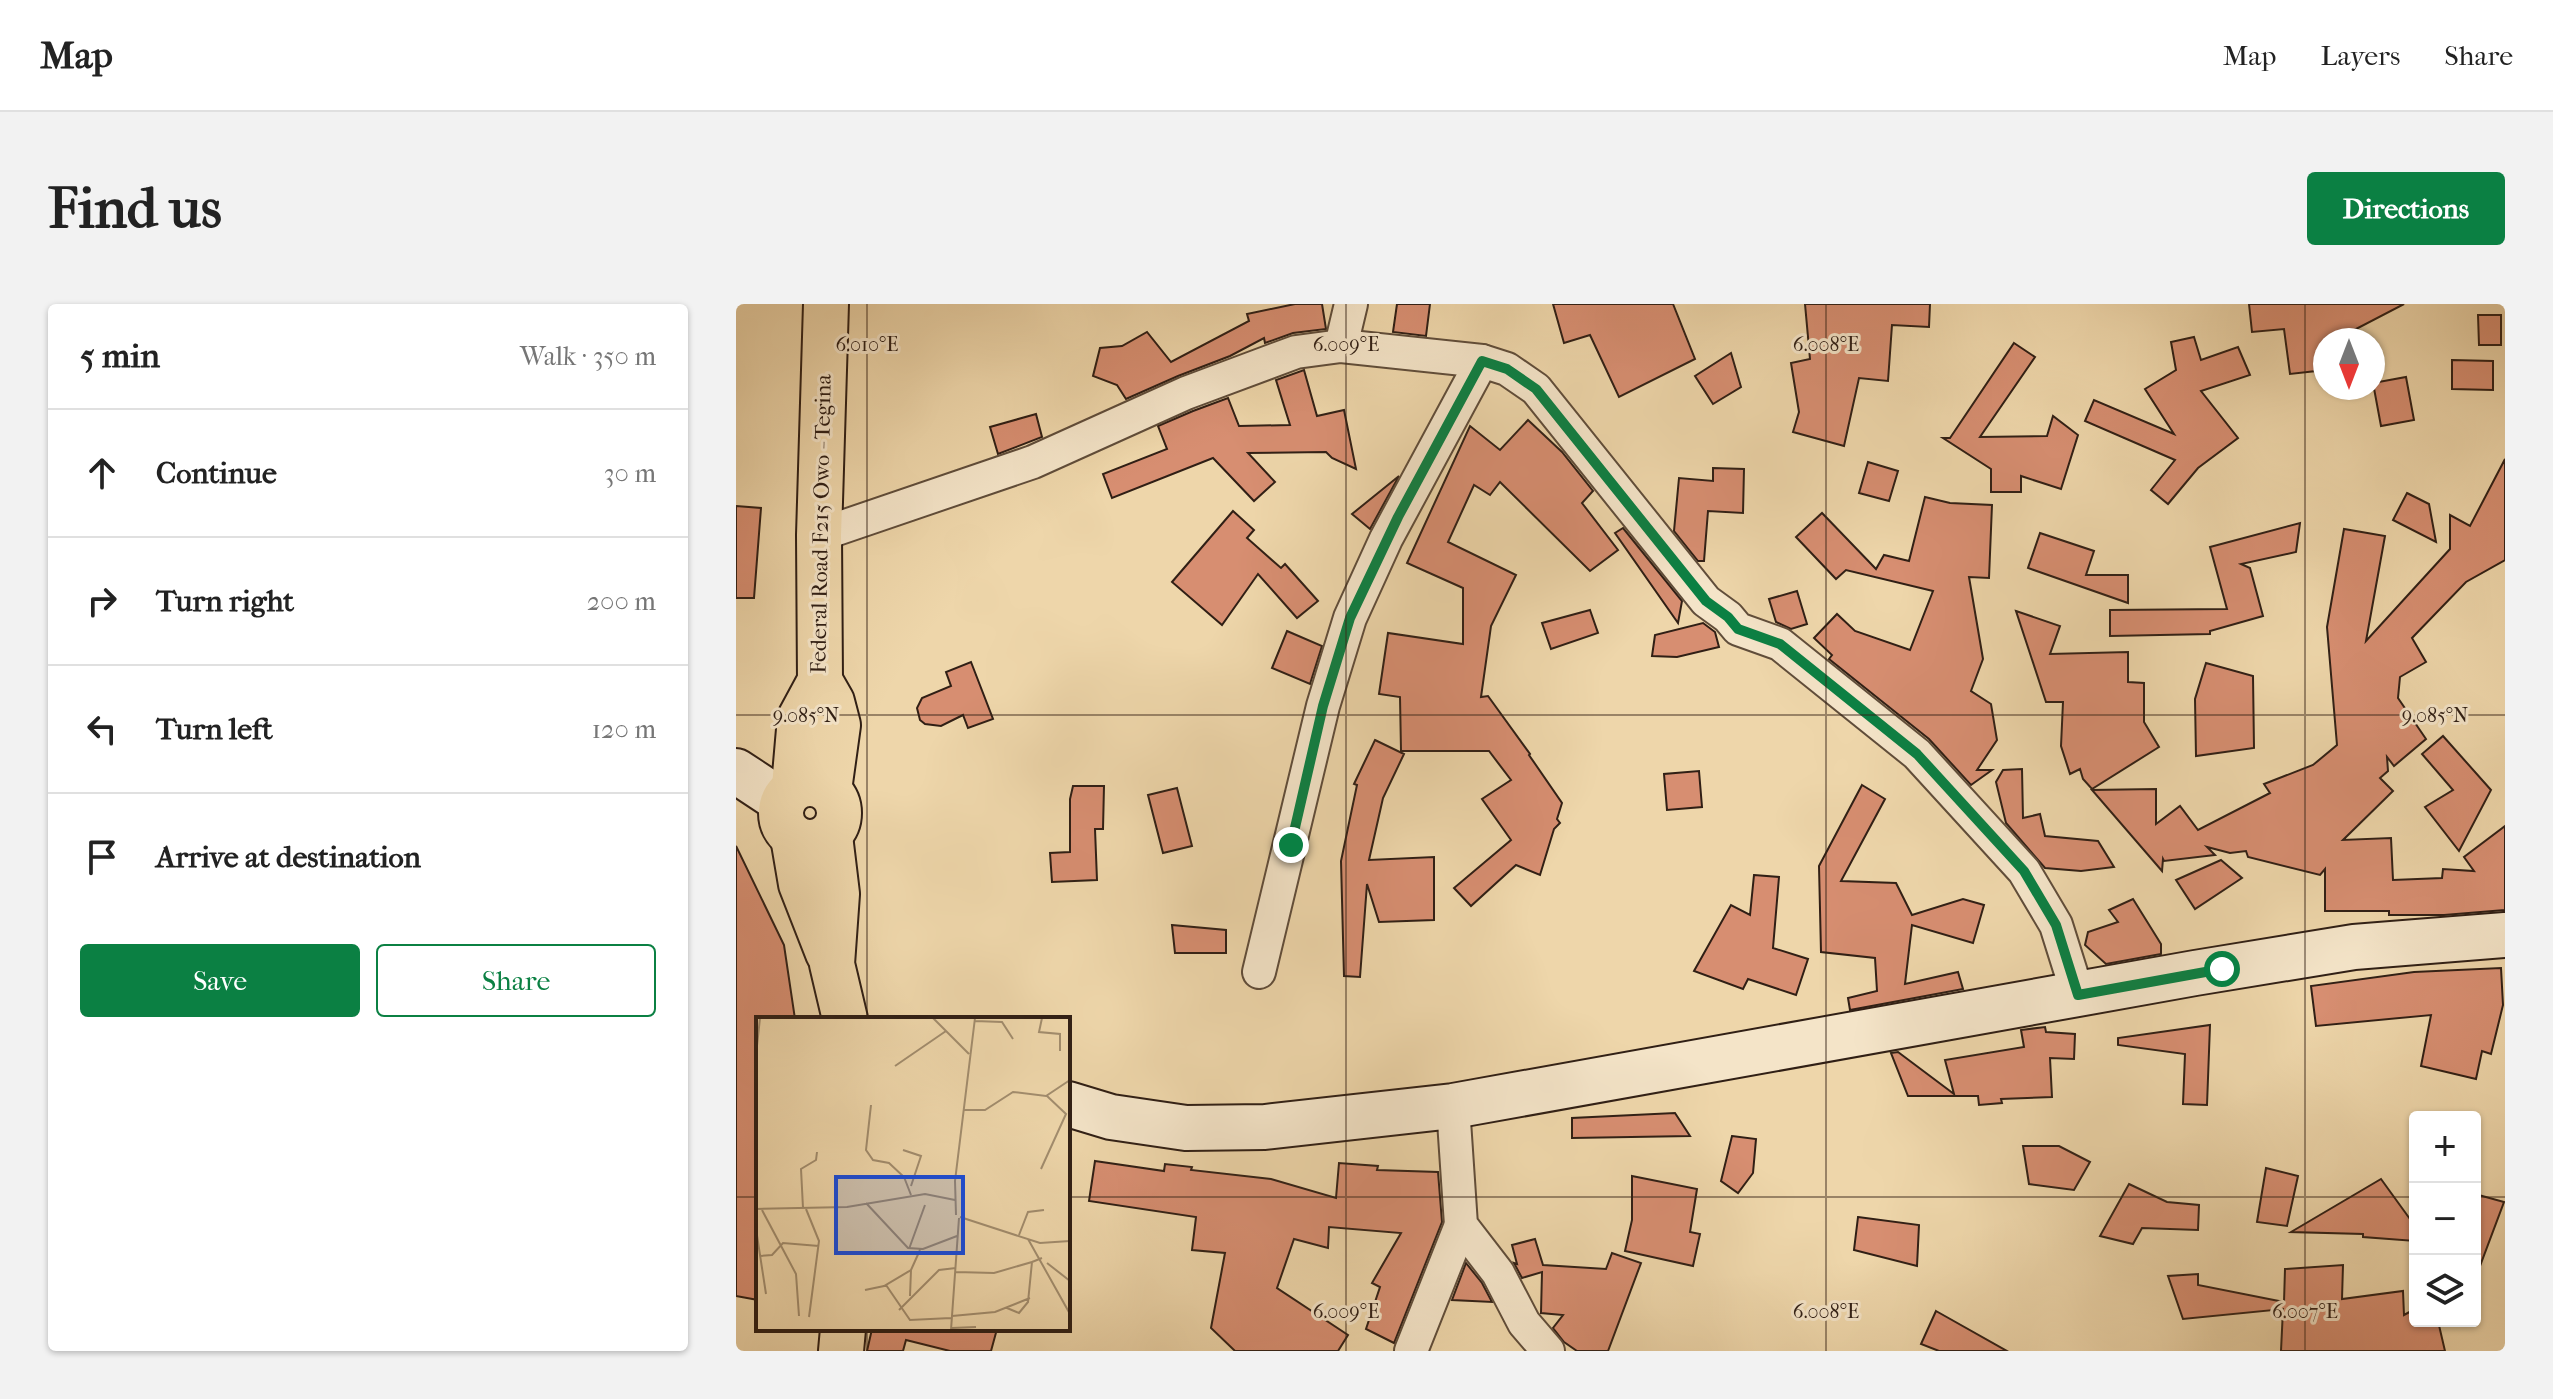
<!DOCTYPE html>
<html lang="en">
<head>
<meta charset="utf-8">
<style>
	:root { --surface:#fff; --page:#f2f2f2; --text:#222; --muted:#767676; --line:#e0e0e0; --accent:#0b8043 }
	body { margin:0; font-family:"IM FELL French Canon",serif; background:var(--page); color:var(--text) }
	.controls { position:absolute; right:24px; bottom:24px; display:grid; overflow:hidden; border-radius:8px; box-shadow:0 2px 6px #0004 }
	.controls button { width:72px; height:72px; display:grid; place-items:center; padding:0; border:0; border-bottom:2px solid var(--line); background:var(--surface); color:var(--text); font:40px sans-serif }
	.compass { position:absolute; left:1577px; top:24px; width:72px; height:72px; border-radius:50%; background:var(--surface); box-shadow:0 2px 6px #0004; rotate:180deg }
	.stop { position:absolute; width:24px; height:24px; margin:-18px; border:6px solid #0b8043; border-radius:50%; background:#fff }
	.stop.end { background:#0b8043; border-color:#fff; box-shadow:0 2px 8px #0008 }
	.list { margin:0; padding:0; list-style:none }
	h2 { display:flex; justify-content:space-between; align-items:center; height:104px; margin:0; padding:0 32px; font-size:34px }
	h2 small { font-size:26px; font-weight:400; color:var(--muted) }
	.list li { display:grid; grid-template-columns:52px 1fr auto; gap:24px; align-items:center; box-sizing:border-box; height:128px; padding:0 32px; border-top:2px solid var(--line) }
	.list b { display:block; font-size:30px; white-space:nowrap }
	.list em { font-size:26px; font-style:normal; color:var(--muted) }
	.actions { display:flex; gap:16px; padding:24px 32px }
	.actions a { flex:1; padding:18px 0; border:2px solid var(--accent); border-radius:8px; text-align:center; font-size:28px; color:var(--accent) }
	.actions .main { background:var(--accent); color:#fff }
	.icon { flex:none; width:44px; height:44px; fill:none; stroke:currentColor; stroke-width:2; stroke-linecap:round; stroke-linejoin:round }
	.map { position:relative; flex:none; width:1769px; height:1047px; overflow:hidden; border-radius:8px }
	header { display:flex; align-items:center; gap:48px; box-sizing:border-box; height:112px; padding:0 40px; background:var(--surface); border-bottom:2px solid var(--line) }
	header strong { font-size:38px }
	nav { display:flex; gap:44px; margin-inline-start:auto; font-size:28px }
	.intro { display:flex; align-items:center; justify-content:space-between; box-sizing:border-box; height:192px; padding:0 48px }
	h1 { margin:0; font-size:56px }
	.button { padding:20px 36px; border-radius:8px; background:var(--accent); color:#fff; font-size:28px; font-weight:700 }
	main { display:flex; gap:48px; padding:0 48px }
	aside { flex:1; background:var(--surface); border-radius:8px; box-shadow:0 2px 6px #0004 }
	.map>svg:first-child { display:block }
	.building { fill:#d78e71; stroke:#301f15; stroke-width:2 }
	.lines { fill:none; stroke-linecap:round; stroke-linejoin:round }
	.street-casing { stroke:#604d3a; stroke-width:36 }
	.secondary-casing { stroke:#301f15; stroke-width:48 }
	.primary-casing { stroke:#301f15; stroke-width:48 }
	.street { stroke:#f4e4c8; stroke-width:32 }
	.secondary { stroke:#f4e4c8; stroke-width:44 }
	.primary { stroke:#eed6aa; stroke-width:44 }
	.route { stroke:#0b8043; stroke-width:10 }
	.ticks { fill:none; stroke:#301f15; stroke-width:2; stroke-opacity:0.45 }
	.labels { text-anchor:middle; dominant-baseline:central; stroke-width:6; stroke-linejoin:round; paint-order:stroke }
	.street-label { font-size:22px; fill:#301f15; stroke:#f4e4c8 }
	.inset-road { fill:none; stroke:#a28d6e; stroke-width:2 }
	.view { fill:#1d4ed8; fill-opacity:0.15; stroke:#1d4ed8; stroke-width:4 }
	.inset-edge { fill:none; stroke:#301f15; stroke-width:4 }
	.ticks-label { font-size:20px; text-anchor:middle; fill:#301f15; stroke:#f4e4c8; stroke-width:6; stroke-linejoin:round; paint-order:stroke }
</style>
</head>
<body>
<header>
<strong>Map</strong>
<nav><a>Map</a><a>Layers</a><a>Share</a></nav>
</header>
<div class="intro"><h1>Find us</h1><a class="button">Directions</a></div>
<main>
<aside>
<h2>5 min<small>Walk · 350 m</small></h2>
<ul class="list">
<li><svg class="icon" aria-label="ahead" viewBox="0 0 24 24"><path d="M12 20V5M6 11l6-6 6 6"/></svg><div><b>Continue</b></div><em>30 m</em></li>
<li><svg class="icon" aria-label="right" viewBox="0 0 24 24"><path d="M7 20v-9h11M14 6l5 5-5 5"/></svg><div><b>Turn right</b></div><em>200 m</em></li>
<li><svg class="icon" aria-label="left" viewBox="0 0 24 24"><path d="M17 20v-9H6M10 6l-5 5 5 5"/></svg><div><b>Turn left</b></div><em>120 m</em></li>
<li><svg class="icon" aria-label="arrive" viewBox="0 0 24 24"><path d="M6 21V4h12l-3 4 3 4H6"/></svg><div><b>Arrive at destination</b></div></li>
</ul>
<div class="actions"><a class="main">Save</a><a>Share</a></div>
</aside>
<div class="map">
<svg width="1769" height="1047" viewBox="0 0 1769 1047">
	<rect width="100%" height="100%" fill="#eed6aa"/>
	<filter id="stains"><feTurbulence type="fractalNoise" baseFrequency=".0025" numOctaves="4"/><feColorMatrix values="0 0 0 0 .2 0 0 0 0 .09 0 0 0 0 .02 0 0 0 .5 -.17"/></filter>
	<radialGradient id="worn" r=".72"><stop offset=".6" stop-color="#630" stop-opacity="0"/><stop offset="1" stop-color="#630" stop-opacity=".3"/></radialGradient>
	<g class="building">
		<path d="M559,0H586L590,25L557,29L529,39L528,34L494,52L442,72L390,95L381,81L357,72L364,44L386,42L411,28L435,58L513,17L511,10Z"/>
		<path d="M661,0H694L690,32L657,28Z"/>
		<path d="M817,0H937L959,55L883,93L854,31L828,39Z"/>
		<path d="M1069,0H1194L1193,23L1156,21L1152,77L1123,74L1108,142L1057,128L1063,108L1055,59L1074,55Z"/>
		<path d="M1513,0H1668L1599,36H1589V66L1554,70L1548,25L1516,28Z"/>
		<path d="M1742,11H1765V41H1743Z"/>
		<path d="M1458,33L1465,56L1502,43L1514,71L1465,87L1502,134L1462,164L1432,200L1415,186L1439,156L1349,117L1358,96L1438,130L1409,85L1440,66L1435,38Z"/>
		<path d="M1278,39L1299,53L1244,133L1311,132L1317,112L1342,131L1325,185L1285,172V188H1255V165L1207,134H1214Z"/>
		<path d="M995,49L1005,83L977,100L959,72Z"/>
		<path d="M1716,56L1757,57V86L1716,85Z"/>
		<path d="M568,66L581,112L608,106L620,165L596,154L590,148L512,149L539,178L518,197L477,154L376,194L367,170L431,145L422,122L457,107L492,94L503,122L554,121L540,76Z"/>
		<path d="M1670,73L1678,116L1645,122L1637,79Z"/>
		<path d="M300,110L306,133L262,150L254,123Z"/>
		<path d="M792,116L826,148L857,187L846,199L882,246L854,267L764,178L754,191L738,181L712,238L780,271L755,322L745,393L752,392L794,450L793,451L826,499L821,515L824,519L818,525L804,571L780,561L735,602L718,584L775,536L746,495L775,476L753,447H665L664,393L643,390L652,329L727,340V284L671,259L734,122L764,146Z"/>
		<path d="M1769,155V256L1730,278L1676,334L1690,358L1664,373L1662,394L1690,435L1658,462L1651,453L1652,467L1644,474L1657,487L1607,536L1655,534L1657,576L1706,574L1707,565L1738,567L1728,553L1769,522V606L1708,611H1653V607H1589V565L1584,571L1512,553L1510,547L1494,549L1471,543L1479,551L1428,557L1427,555L1426,567L1356,486L1420,485V520L1444,502L1462,526L1534,489L1528,480L1577,461L1601,441L1591,323L1608,225L1649,232L1630,337L1714,245V211L1734,222Z"/>
		<path d="M1132,158L1162,167L1153,197L1123,189Z"/>
		<path d="M977,164L1008,165L1007,209L972,207L968,257H962L938,227L943,174L977,177Z"/>
		<path d="M663,172L634,225L616,210Z"/>
		<path d="M1671,189L1693,200L1700,238L1657,216Z"/>
		<path d="M1189,193L1214,199L1256,201L1253,274L1233,273L1247,355L1235,387L1255,400L1261,436L1241,466H1256L1235,481L1193,435L1093,355L1096,351L1078,334L1101,310L1119,327L1174,346L1197,287L1110,266L1100,275L1060,233L1086,209L1140,265L1148,251L1173,257Z"/>
		<path d="M0,202L25,204L18,294H0Z"/>
		<path d="M497,207L518,226L511,234L545,264L549,260L582,297L561,314L522,270L486,321L436,278Z"/>
		<path d="M1564,219L1560,248L1505,260L1514,264L1527,312L1474,327V330L1374,332V306L1491,305L1474,243Z"/>
		<path d="M887,224L946,297L942,319L879,229Z"/>
		<path d="M1304,229L1358,247L1350,271H1392V299L1292,264Z"/>
		<path d="M1061,287L1071,320L1055,325L1040,318L1033,295Z"/>
		<path d="M854,306L862,329L815,345L806,319Z"/>
		<path d="M1280,307L1324,322L1314,350L1392,348V378L1408,379V418L1423,443L1356,485L1347,475L1344,465L1334,470L1325,442L1327,398H1310Z"/>
		<path d="M967,319L979,328L983,343L941,353L916,352L919,331Z"/>
		<path d="M551,327L586,342L574,380L536,364Z"/>
		<path d="M235,358L257,415L232,424L227,411L205,422L189,420L184,416L181,404L186,394L215,382L210,368Z"/>
		<path d="M1470,359L1517,372L1518,444L1460,452L1459,395Z"/>
		<path d="M1707,432L1755,486L1723,547L1689,503L1717,486L1686,450Z"/>
		<path d="M639,436L668,450L647,494L633,556L698,553V616L643,618L631,580L624,673L608,672L605,557L621,481L618,480Z"/>
		<path d="M1286,465L1287,514L1304,510L1309,532L1362,537L1378,563L1345,567L1309,564L1270,519L1260,478L1267,466Z"/>
		<path d="M963,467L966,503L931,506L928,470Z"/>
		<path d="M1126,481L1149,495L1105,577L1160,579L1176,611L1227,595L1248,601L1237,639L1176,621L1169,680L1222,668L1227,685L1114,706L1112,694L1141,687L1139,654L1085,648L1083,562Z"/>
		<path d="M337,482H368L367,525H359L361,576L316,578L314,549L334,548V495Z"/>
		<path d="M441,484L456,542L427,549L412,491Z"/>
		<path d="M0,542L48,641L59,715H22V996L0,992Z"/>
		<path d="M1485,556L1506,574L1459,605L1440,576Z"/>
		<path d="M1018,571L1043,573L1037,644L1072,655L1060,691L1012,675L1007,685L958,667L995,601L1014,611Z"/>
		<path d="M1397,595L1425,640V650L1370,660L1349,641L1352,628L1382,618L1373,606Z"/>
		<path d="M436,621L490,626V649H439Z"/>
		<path d="M1765,664L1767,701L1755,750L1746,747L1740,775L1685,762L1695,711L1580,722L1575,682L1678,668Z"/>
		<path d="M1474,721L1471,801L1447,800L1449,750L1382,741V734Z"/>
		<path d="M1309,723L1310,728L1339,730L1338,755L1314,754L1316,793L1265,795L1266,799L1243,801L1242,792H1172L1155,749L1162,748L1218,790L1209,756L1288,743L1285,726Z"/>
		<path d="M939,809L954,832L836,834V814Z"/>
		<path d="M996,832L1020,835L1017,869L1002,889L985,877Z"/>
		<path d="M1287,842H1323L1354,858L1338,886L1293,880Z"/>
		<path d="M359,857L428,867L429,860L456,863L455,866L535,875L600,894L603,859L642,862L641,866L702,868L706,918L658,1039L630,1025L644,983L636,979L665,929L593,923L592,944L558,935L541,984L612,1031L602,1047H499L475,1024L489,949L456,946L460,913L353,897Z"/>
		<path d="M1530,864L1562,872L1551,922L1521,918Z"/>
		<path d="M896,872L961,885L954,928L964,930L957,962L889,947L896,916Z"/>
		<path d="M1645,875L1679,922V937L1627,933V930L1555,928Z"/>
		<path d="M1393,880L1431,898L1463,901L1462,926L1406,924L1397,940L1364,932Z"/>
		<path d="M1739,890L1768,898L1741,970H1739Z"/>
		<path d="M1122,913L1183,921L1181,962L1118,946Z"/>
		<path d="M799,935L807,961L870,965L876,949L905,959L872,1047H841L828,1038L817,1024L827,1011L805,1009L806,968L786,974L778,959L781,960L776,941Z"/>
		<path d="M730,959L746,979L756,998L716,996Z"/>
		<path d="M1607,961L1606,995L1667,987L1668,1011L1679,1005V1017H1702L1709,1047H1545L1547,1005L1447,1015L1432,972L1462,970V981L1548,998L1549,965Z"/>
		<path d="M1200,1007L1271,1047H1203L1185,1040Z"/>
		<path d="M136,1025H261L255,1047H214L170,1036L167,1047H131Z"/>
	</g>
	<g class="lines">
		<g class="street-casing">
			<g id="street">
				<path d="M605,42L615,0"/>
				<path d="M83,231L297,158L450,89L560,48L605,42L746,57L771,65L800,85L970,297L992,313L1002,325L1044,340L1181,450L1288,567L1320,621L1342,691"/>
				<path d="M523,668L587,402L614,314L650,235L746,57"/>
				<path d="M717,802L725,921L762,969L788,1019L812,1047"/>
				<path d="M675,1047L725,921"/>
			</g>
		</g>
		<g class="secondary-casing">
			<g id="secondary">
				<path d="M0,467L47,498"/>
				<path d="M332,800L375,813L450,824L529,823L717,802L1459,669L1618,643L1769,631"/>
			</g>
		</g>
		<g class="primary-casing">
			<g id="primary">
				<path d="M84,377L96,398L102,421L93,486"/>
				<circle cx="74" cy="509" r="29"/>
				<path d="M58,483L64,414L84,377L83,231L90,0"/>
				<path d="M94,532L101,590L96,660L109,715"/>
				<path d="M57,533L65,580L92,649"/>
				<path d="M105,1047L107,1025"/>
			</g>
		</g>
		<use href="#street" class="street"/>
		<use href="#secondary" class="secondary"/>
		<use href="#primary" class="primary"/>
	</g>
	<g class="lines">
		<path class="route" d="M555,541L587,402L614,314L662,213L746,57L771,65L800,85L970,297L992,313L1002,325L1044,340L1181,450L1288,567L1320,621L1342,691L1486,665"/>
	</g>
	<path class="ticks" d="M131,0V715M610,0V1047M1090,0V1047M1569,0V1047M0,411H1769M0,893H22M332,893H1679M1739,893H1769M131,1025V1047"/>
	<g class="labels">
		<g class="street-label">
			<text transform="translate(85 220) rotate(-89)">Federal Road F215 Owo - Tegina</text>
		</g>
	</g>
	<g transform="translate(20 713)">
		<rect width="314" height="314" fill="#eed6aa"/>
		<path class="inset-road" d="M177,1L213,37M286,1L283,15L304,17V34M219,4L246,5L257,22M0,38L4,1M139,49L190,14M115,88L110,133L117,143L133,146L148,160L155,178M207,93H229L257,75L290,79L314,63M147,133L165,139L155,169M285,152L310,97L291,79M110,186L152,231L167,232L201,219M47,191L45,152L60,143L61,135M0,192L91,190L169,177L199,183M50,192L63,224L53,300M6,193L40,257L43,299M200,198L199,164L219,1M204,200L284,226L314,224M0,212L10,277M263,218L272,195L288,193M272,222L314,297M153,232L169,188M4,239L16,238L27,226L63,229M291,246L314,264M200,255L238,256L276,245M130,268L154,303L195,301M109,273L128,269L155,253L164,233M154,279L155,253M251,291L263,296L272,285L276,245L286,241M143,293L183,253L200,251M196,299L239,295L274,281M196,311L220,310M195,313L203,201"/>
		<path class="view" d="M80,160H207V236H80Z"/>
		<rect width="314" height="314" class="inset-edge"/>
	</g>
	<g class="ticks-label">
		<text x="131" y="47">6.010°E</text>
		<text x="610" y="47">6.009°E</text>
		<text x="1090" y="47">6.008°E</text>
		<text x="1699" y="418">9.085°N</text>
		<text x="70" y="418">9.085°N</text>
		<text x="610" y="1014">6.009°E</text>
		<text x="1090" y="1014">6.008°E</text>
		<text x="1569" y="1014">6.007°E</text>
	</g>
	<rect width="100%" height="100%" filter="url(#stains)"/>
	<rect width="100%" height="100%" fill="url(#worn)"/>
</svg>
<div class="controls">
<button>+</button>
<button>−</button>
<button><svg class="icon" aria-label="layers" viewBox="0 0 24 24"><path d="M12 4l9 5-9 5-9-5zM3 14l9 5 9-5"/></svg></button>
</div>
<svg class="compass" viewBox="-18 -18 36 36"><path d="M0-13l5 13h-10z" fill="#e53935"/><path d="M0 13l5-13h-10z" fill="#767676"/></svg>
<div class="stop" style="left:1486px;top:665px"></div>
<div class="stop end" style="left:555px;top:541px"></div>
</div>
</main>
</body>
</html>
